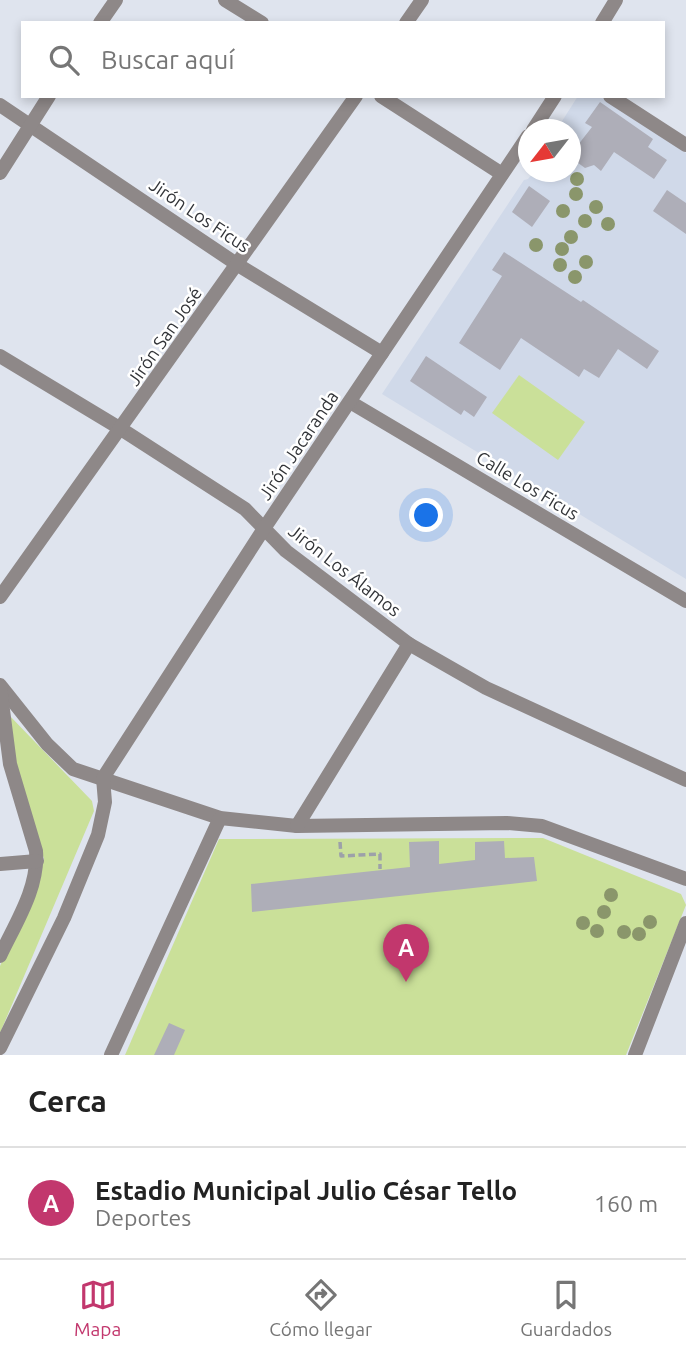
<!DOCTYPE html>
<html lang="es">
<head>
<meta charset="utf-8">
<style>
	:root { --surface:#fff; --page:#f6f6f6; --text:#222; --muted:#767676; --line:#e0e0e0; --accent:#c2376d }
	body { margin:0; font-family:Ubuntu,sans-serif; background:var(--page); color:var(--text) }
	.compass { position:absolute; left:518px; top:119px; width:63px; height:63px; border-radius:50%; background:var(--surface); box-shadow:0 4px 10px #0003; rotate:239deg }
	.you { position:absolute; left:427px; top:516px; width:24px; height:24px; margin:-18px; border:5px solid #fff; border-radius:50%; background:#1a73e8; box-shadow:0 0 0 10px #1a73e833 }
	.badge { display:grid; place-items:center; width:46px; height:46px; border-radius:50%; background:var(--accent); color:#fff; font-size:23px; font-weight:700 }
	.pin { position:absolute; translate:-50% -58px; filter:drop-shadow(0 2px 4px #0008) }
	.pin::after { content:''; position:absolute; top:37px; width:24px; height:21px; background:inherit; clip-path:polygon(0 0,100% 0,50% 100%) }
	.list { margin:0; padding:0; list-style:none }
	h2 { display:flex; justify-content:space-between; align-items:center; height:91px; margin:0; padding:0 28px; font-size:30px }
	h2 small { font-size:23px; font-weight:400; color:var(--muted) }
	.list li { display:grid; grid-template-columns:46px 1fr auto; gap:21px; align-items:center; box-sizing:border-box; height:112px; padding:0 28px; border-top:2px solid var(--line) }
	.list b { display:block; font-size:26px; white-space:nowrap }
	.list p { margin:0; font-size:23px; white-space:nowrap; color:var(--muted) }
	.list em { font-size:23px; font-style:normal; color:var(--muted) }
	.icon { flex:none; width:38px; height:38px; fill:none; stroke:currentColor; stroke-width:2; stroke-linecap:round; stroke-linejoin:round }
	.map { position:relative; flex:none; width:686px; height:1055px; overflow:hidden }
	.search { position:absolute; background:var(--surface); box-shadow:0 4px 10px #0003; left:21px; right:21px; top:21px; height:77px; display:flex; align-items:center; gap:18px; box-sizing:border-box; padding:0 24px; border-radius:0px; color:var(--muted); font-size:26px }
	.sheet { height:203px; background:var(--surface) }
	nav { display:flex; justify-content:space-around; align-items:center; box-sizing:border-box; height:98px; border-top:2px solid var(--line); background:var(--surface); font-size:19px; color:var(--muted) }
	nav a { display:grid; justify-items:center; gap:4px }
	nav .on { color:var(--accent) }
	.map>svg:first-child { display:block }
	.built { fill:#d0d9e9 }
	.green { fill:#cae099 }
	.building { fill:#aeaeb8 }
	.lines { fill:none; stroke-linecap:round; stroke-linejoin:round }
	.path { stroke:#9da1a9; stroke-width:3.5; stroke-dasharray:7 3.5; stroke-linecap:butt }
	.street { stroke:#8e8888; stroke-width:14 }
	.tree { fill:#8a966b }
	.labels { text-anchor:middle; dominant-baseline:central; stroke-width:5; stroke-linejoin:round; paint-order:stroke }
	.street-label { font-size:18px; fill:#323438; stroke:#fff }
</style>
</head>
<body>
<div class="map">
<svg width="686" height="1055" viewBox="0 0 686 1055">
	<rect width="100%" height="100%" fill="#dfe4ee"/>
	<path class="built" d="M578,96H599L686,153V579L382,394L524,180L528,179L534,172H570V130L557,129Z"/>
	<g class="green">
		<path d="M519,375L585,422L558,460L492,413Z"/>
		<path d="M8,714L92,801L94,811L0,1033V966L40,873L44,859L15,769Z"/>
		<path d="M543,838L681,894L686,905L626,1055H125L219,839Z"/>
	</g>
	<g class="building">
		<path d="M600,102L653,139L648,147L667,160L654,179L614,152L601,171L594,165L585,168L574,160V150L592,127L585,123Z"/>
		<path d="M529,186L550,201L532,227L512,212Z"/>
		<path d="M667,190L686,203V234L653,211Z"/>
		<path d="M504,252L581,302L583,300L659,351L647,369L618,349L599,378L584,369L579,377L521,338L500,370L459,343L502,276L492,270Z"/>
		<path d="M426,356L487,397L474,417L464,410L461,415L410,381Z"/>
		<path d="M439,841V864L475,860V842L504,841L505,858L534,857L537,881L252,912L251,884L410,867L409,842Z"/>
		<path d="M169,1023L185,1030L174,1055H154Z"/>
	</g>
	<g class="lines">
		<path class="path" d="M340,842L341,856L380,854V869"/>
		<g class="street">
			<path d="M225,0L262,23"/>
			<path d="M100,23L116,0"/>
			<path d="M406,23L422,0"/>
			<path d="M602,23L616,0"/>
			<path d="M381,96L502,174"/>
			<path d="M610,96L686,145"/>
			<path d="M0,105L238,265L382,353"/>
			<path d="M533,130L555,96"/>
			<path d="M0,173L49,96"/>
			<path d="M0,356L121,429L245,509L286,551L409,644L486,688L686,780"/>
			<path d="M350,402L686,601"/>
			<path d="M0,597L356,96"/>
			<path d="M0,685L47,744L73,769L220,818L297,826L507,823L542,826L686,879"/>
			<path d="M0,687L10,764L36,851C39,888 15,924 0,956"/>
			<path d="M297,826L409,644"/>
			<path d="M0,864L37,861"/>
			<path d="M0,1048L64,918L98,835L105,802L103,778L263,530L528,136"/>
			<path d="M111,1055L220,818"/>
			<path d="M635,1055L686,923"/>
		</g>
	</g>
	<g class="tree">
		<circle cx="577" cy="179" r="7"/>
		<circle cx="576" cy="194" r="7"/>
		<circle cx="596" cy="207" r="7"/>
		<circle cx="563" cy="211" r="7"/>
		<circle cx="585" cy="221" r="7"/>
		<circle cx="608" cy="224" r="7"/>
		<circle cx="571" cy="237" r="7"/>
		<circle cx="536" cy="245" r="7"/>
		<circle cx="562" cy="249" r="7"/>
		<circle cx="586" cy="262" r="7"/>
		<circle cx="560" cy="265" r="7"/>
		<circle cx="575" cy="277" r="7"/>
		<circle cx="611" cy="895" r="7"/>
		<circle cx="604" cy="912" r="7"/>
		<circle cx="650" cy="922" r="7"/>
		<circle cx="583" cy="923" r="7"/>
		<circle cx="597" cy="931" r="7"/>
		<circle cx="624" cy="932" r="7"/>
		<circle cx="639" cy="934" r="7"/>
	</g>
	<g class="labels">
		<g class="street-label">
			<text transform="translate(200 215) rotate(34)">Jirón Los Ficus</text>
			<text transform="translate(164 336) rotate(-55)">Jirón San José</text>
			<text transform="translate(298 445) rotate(-56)">Jirón Jacaranda</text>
			<text transform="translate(528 485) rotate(31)">Calle Los Ficus</text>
			<text transform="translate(345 570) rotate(38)">Jirón Los Álamos</text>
		</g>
	</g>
</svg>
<svg class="compass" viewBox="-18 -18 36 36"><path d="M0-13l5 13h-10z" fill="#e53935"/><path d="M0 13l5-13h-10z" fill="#767676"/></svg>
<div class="you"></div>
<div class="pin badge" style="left:406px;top:982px">A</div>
<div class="search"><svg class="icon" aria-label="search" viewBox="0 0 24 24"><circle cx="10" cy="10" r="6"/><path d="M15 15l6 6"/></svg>Buscar aquí</div>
</div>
<section class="sheet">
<h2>Cerca<small></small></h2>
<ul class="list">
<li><span class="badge">A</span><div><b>Estadio Municipal Julio César Tello</b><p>Deportes</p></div><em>160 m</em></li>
</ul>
</section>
<nav>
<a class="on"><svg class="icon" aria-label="map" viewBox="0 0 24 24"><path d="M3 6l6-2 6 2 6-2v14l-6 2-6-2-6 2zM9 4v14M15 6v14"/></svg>Mapa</a>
<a><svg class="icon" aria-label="directions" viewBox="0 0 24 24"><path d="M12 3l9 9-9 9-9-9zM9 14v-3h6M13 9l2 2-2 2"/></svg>Cómo llegar</a>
<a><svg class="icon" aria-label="saved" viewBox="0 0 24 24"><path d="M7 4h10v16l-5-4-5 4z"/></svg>Guardados</a>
</nav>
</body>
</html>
